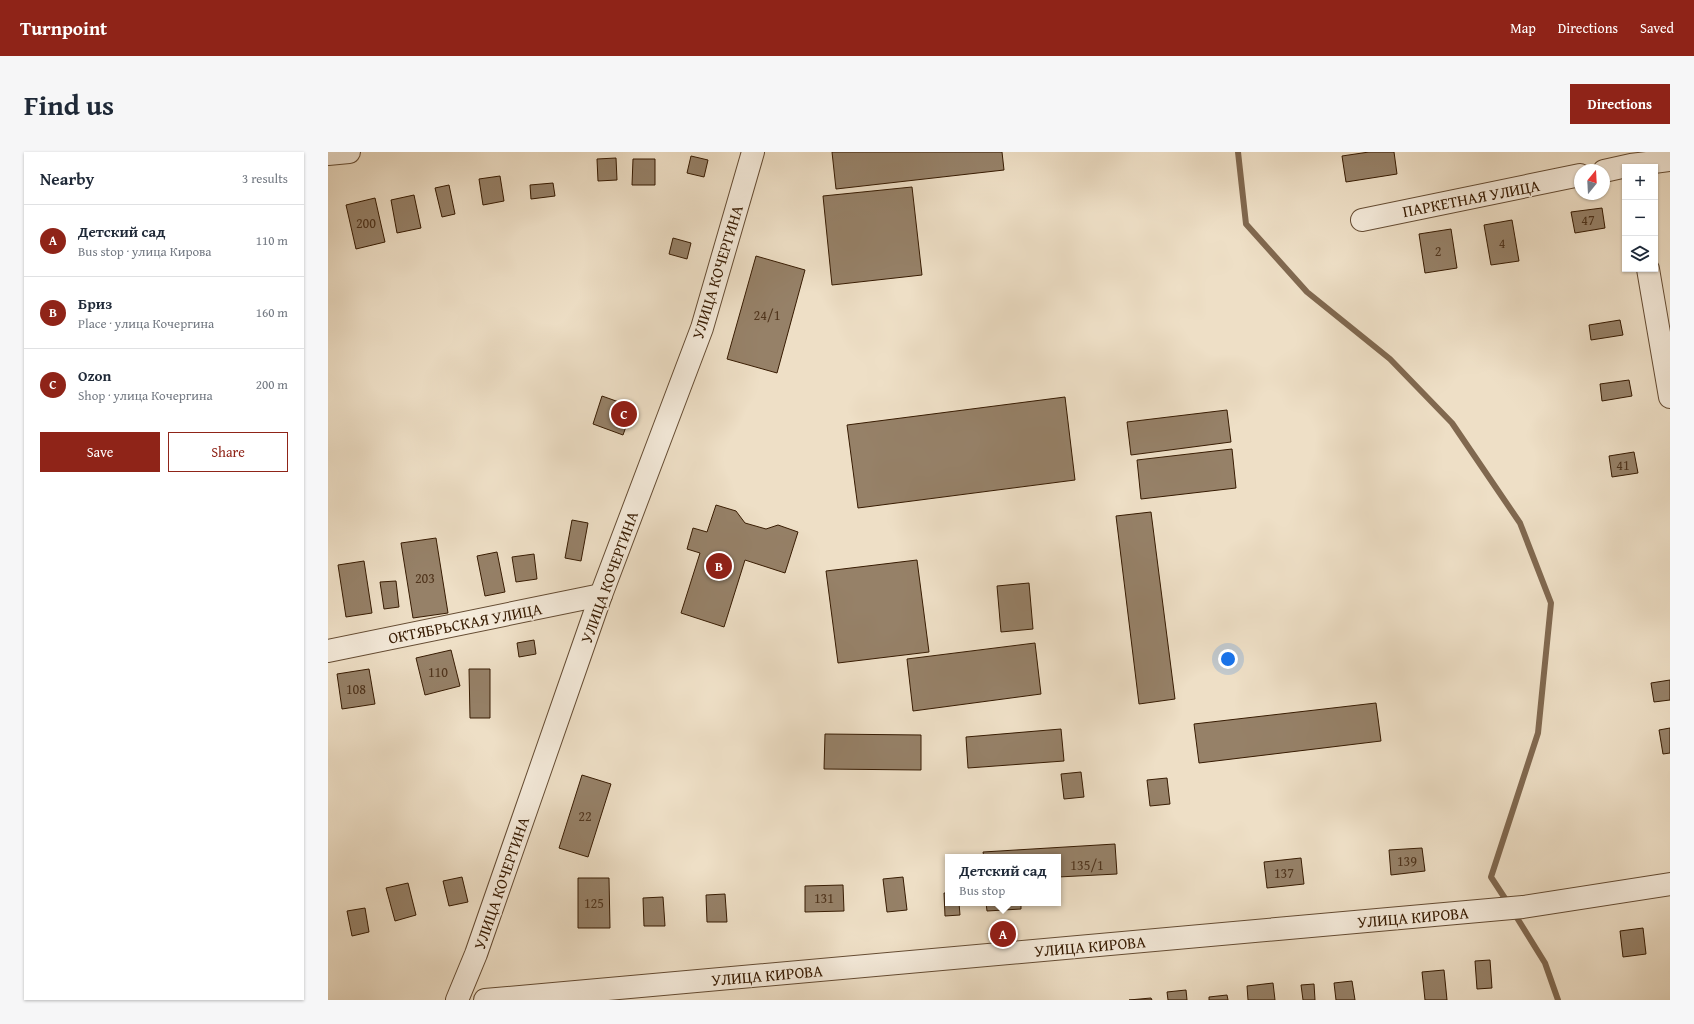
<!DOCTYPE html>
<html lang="en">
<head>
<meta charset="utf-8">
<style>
	:root { --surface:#fff; --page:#f6f6f7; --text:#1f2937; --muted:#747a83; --line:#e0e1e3; --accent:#8f2418 }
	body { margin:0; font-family:"Gentium Book Plus",serif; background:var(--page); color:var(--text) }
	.controls { position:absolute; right:12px; top:12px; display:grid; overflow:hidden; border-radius:0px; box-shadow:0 1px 3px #0004 }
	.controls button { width:36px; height:36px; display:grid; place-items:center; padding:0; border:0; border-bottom:1px solid var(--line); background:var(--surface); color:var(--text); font:20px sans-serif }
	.compass { position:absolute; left:1246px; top:12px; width:36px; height:36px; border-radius:50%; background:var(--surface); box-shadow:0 1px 3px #0004; rotate:18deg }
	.you { position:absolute; left:900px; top:507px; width:14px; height:14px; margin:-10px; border:3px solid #fff; border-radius:50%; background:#1a73e8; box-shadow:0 0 0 6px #1a73e833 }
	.badge { display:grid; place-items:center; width:26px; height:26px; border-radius:50%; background:var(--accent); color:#fff; font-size:13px; font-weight:700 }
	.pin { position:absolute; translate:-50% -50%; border:2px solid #fff; box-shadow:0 1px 4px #0006 }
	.popup { position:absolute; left:617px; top:702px; width:116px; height:52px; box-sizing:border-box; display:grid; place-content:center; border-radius:0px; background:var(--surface); filter:drop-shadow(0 1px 3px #0005); font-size:13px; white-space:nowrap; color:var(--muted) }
	.popup b { font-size:15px; color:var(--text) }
	.popup::after { content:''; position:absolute; left:50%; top:100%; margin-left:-8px; border:8px solid transparent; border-top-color:var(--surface) }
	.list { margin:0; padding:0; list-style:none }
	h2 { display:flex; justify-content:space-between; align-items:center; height:52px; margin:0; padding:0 16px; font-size:17px }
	h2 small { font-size:13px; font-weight:400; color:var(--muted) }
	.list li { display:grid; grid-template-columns:26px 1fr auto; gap:12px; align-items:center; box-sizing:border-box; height:72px; padding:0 16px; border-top:1px solid var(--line) }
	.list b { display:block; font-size:15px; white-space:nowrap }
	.list p { margin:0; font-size:13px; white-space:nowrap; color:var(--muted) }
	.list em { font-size:13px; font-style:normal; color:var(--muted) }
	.actions { display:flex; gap:8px; padding:12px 16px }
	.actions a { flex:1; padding:9px 0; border:1px solid var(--accent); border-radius:0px; text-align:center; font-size:14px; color:var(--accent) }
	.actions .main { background:var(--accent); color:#fff }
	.icon { flex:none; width:22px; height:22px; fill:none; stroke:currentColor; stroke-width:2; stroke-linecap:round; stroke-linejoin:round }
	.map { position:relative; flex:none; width:1342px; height:848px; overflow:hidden; border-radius:0px }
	header { display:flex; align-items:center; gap:24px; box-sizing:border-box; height:56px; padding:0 20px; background:var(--accent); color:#fff }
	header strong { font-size:19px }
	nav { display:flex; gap:22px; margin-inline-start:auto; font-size:14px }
	.intro { display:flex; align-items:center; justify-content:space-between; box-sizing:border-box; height:96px; padding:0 24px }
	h1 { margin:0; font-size:28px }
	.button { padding:10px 18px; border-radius:0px; background:var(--accent); color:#fff; font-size:14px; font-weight:700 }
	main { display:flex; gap:24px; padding:0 24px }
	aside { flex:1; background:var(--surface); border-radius:0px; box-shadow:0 1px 3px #0004 }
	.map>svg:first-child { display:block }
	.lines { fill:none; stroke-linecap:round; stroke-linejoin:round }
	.stream { stroke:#80684f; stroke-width:6 }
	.building { fill:#968168; stroke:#371b02 }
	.minor-casing { stroke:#654c33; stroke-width:24 }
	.minor { stroke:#f4eada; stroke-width:22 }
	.labels { text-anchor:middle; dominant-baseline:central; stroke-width:3.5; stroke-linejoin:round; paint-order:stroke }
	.number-label { font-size:14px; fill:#4f341c }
	.street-label { font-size:16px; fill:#371b02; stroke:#f4eada }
</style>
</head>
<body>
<header>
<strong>Turnpoint</strong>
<nav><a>Map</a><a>Directions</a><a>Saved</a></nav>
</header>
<div class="intro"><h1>Find us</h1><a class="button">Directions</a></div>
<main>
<aside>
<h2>Nearby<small>3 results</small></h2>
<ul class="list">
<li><span class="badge">A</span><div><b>Детский сад</b><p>Bus stop · улица Кирова</p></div><em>110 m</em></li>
<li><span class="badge">B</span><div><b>Бриз</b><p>Place · улица Кочергина</p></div><em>160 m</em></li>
<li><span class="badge">C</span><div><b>Ozon</b><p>Shop · улица Кочергина</p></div><em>200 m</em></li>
</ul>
<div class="actions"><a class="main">Save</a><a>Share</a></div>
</aside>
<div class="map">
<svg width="1342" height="848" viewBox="0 0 1342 848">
	<rect width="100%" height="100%" fill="#eedfc6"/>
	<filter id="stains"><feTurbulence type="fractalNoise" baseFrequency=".005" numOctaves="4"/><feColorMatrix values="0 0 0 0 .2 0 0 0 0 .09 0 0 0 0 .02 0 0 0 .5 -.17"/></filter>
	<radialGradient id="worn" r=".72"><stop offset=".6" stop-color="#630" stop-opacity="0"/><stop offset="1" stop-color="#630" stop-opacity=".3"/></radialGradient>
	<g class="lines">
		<g class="stream">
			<path d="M910,0L918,72L979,140L1062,207L1124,271L1192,371L1223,451L1210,581L1163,725L1180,751"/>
			<path d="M1186,761L1217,811L1230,848"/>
		</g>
	</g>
	<g class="building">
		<path d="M504,0H674L676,18L508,37Z"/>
		<path d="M1041,0H1066L1069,22L1018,30L1014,4Z"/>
		<path d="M363,4L380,8L376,25L359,21Z"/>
		<path d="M288,6L289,28L270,29L269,7Z"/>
		<path d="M305,7H327V33H304Z"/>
		<path d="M172,24L176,49L155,53L151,27Z"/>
		<path d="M225,31L227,44L203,47L202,33Z"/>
		<path d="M121,33L127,62L114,65L107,36Z"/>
		<path d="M584,35L594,123L504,133L495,44Z"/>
		<path d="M86,43L93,76L69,81L63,48Z"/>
		<path d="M47,46L57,90L28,97L18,53Z"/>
		<path d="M1274,56L1277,76L1247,81L1243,60Z"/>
		<path d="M1184,68L1191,109L1163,113L1156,73Z"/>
		<path d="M1123,77L1129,116L1097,121L1091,82Z"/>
		<path d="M345,86L363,91L359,107L341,102Z"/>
		<path d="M428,104L477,118L449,221L399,207Z"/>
		<path d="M1292,168L1295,183L1263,188L1261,173Z"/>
		<path d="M1301,228L1304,244L1274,249L1272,232Z"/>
		<path d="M274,244L305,255L295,283L265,272Z"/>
		<path d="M737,245L747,328L530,356L519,273Z"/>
		<path d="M899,258L903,290L803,303L799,270Z"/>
		<path d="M904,297L908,336L813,347L809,308Z"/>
		<path d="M1306,300L1310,321L1284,325L1281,304Z"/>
		<path d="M388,353L408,359L417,371L438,377L450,373L470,380L457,421L417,408L396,475L353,461L372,401L359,397L365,376L379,380Z"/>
		<path d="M823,360L847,547L811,552L788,364Z"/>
		<path d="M244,368L260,371L253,409L237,406Z"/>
		<path d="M108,386L120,461L85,466L73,391Z"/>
		<path d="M169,400L177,440L157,444L149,404Z"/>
		<path d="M206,402L209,427L188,430L184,405Z"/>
		<path d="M589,408L601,500L510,511L498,419Z"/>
		<path d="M36,409L44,461L18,465L10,413Z"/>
		<path d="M68,429L71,455L56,457L52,430Z"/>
		<path d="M701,431L705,477L673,480L669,434Z"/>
		<path d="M206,488L208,502L191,505L189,491Z"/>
		<path d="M707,491L713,542L585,559L579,507Z"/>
		<path d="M123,498L132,534L97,543L88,506Z"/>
		<path d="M41,517L47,552L14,557L9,522Z"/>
		<path d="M141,517H162V566H142Z"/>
		<path d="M1342,528V548L1326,550L1323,531Z"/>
		<path d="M1048,551L1053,589L871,611L866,572Z"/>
		<path d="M1342,576V601L1335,602L1331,578Z"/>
		<path d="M733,577L736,609L640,616L638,585Z"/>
		<path d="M497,582L593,583V618L496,617Z"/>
		<path d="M753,620L756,645L736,647L733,622Z"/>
		<path d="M254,623L283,632L260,705L231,696Z"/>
		<path d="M839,626L842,652L822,654L819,628Z"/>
		<path d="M787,692L789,722L730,725V705H656L655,700Z"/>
		<path d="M1094,696L1097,719L1063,723L1061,698Z"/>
		<path d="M973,706L976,732L939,736L936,710Z"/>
		<path d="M134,725L140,750L121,754L115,729Z"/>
		<path d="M575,725L579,758L559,760L555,727Z"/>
		<path d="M250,726H281L282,776H250Z"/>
		<path d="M80,731L88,763L67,769L58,736Z"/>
		<path d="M515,733L516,759L477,760V734Z"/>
		<path d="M616,741H620V751H631L632,763L617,764Z"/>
		<path d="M397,742L399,770H379L378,743Z"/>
		<path d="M335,745L337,774H316L315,746Z"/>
		<path d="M658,751H693V757L659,759Z"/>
		<path d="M37,756L41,780L24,784L19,759Z"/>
		<path d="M1315,776L1318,802L1295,805L1292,779Z"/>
		<path d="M1162,808L1164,836L1149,837L1147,809Z"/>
		<path d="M1116,818L1119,848H1097L1094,820Z"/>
		<path d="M1024,829L1027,848H1008L1006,831Z"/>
		<path d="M945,831L947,848H920L919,834Z"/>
		<path d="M986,832L987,848H975L973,833Z"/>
		<path d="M858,838L859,848H840L839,840Z"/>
		<path d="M899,843L900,848H881V845Z"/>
		<path d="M823,846L824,848H801Z"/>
	</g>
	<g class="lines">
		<g class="minor-casing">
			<g id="minor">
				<path d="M0,2L21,0"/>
				<path d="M1276,19L1303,13L1342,8"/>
				<path d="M1034,68L1252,23"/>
				<path d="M1320,117L1342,245"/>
				<path d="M0,499L273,443"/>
				<path d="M129,848L148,802L273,443L374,176L425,0"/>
				<path d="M157,848L1195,755L1342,732"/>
			</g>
		</g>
		<use href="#minor" class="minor"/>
	</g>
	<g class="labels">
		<g class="number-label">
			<text x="1260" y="68">47</text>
			<text x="38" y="71">200</text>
			<text x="1174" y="91">4</text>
			<text x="1110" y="99">2</text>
			<text x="439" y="163">24/1</text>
			<text x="1295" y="313">41</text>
			<text x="97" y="426">203</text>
			<text x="110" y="520">110</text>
			<text x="28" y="537">108</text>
			<text x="257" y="664">22</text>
			<text x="1079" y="709">139</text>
			<text x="759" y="713">135/1</text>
			<text x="956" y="721">137</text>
			<text x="496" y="746">131</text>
			<text x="266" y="751">125</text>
		</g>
		<g class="street-label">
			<text transform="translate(1143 46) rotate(-11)">ПАРКЕТНАЯ УЛИЦА</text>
			<text transform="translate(389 120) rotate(-73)">УЛИЦА КОЧЕРГИНА</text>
			<text transform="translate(281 425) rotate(-70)">УЛИЦА КОЧЕРГИНА</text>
			<text transform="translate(137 471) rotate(-11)">ОКТЯБРЬСКАЯ УЛИЦА</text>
			<text transform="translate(173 731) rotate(-71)">УЛИЦА КОЧЕРГИНА</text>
			<text transform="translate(1085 765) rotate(-5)">УЛИЦА КИРОВА</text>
			<text transform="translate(762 794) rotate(-5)">УЛИЦА КИРОВА</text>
			<text transform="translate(439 823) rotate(-5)">УЛИЦА КИРОВА</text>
		</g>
	</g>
	<rect width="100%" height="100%" filter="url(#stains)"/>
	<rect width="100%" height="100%" fill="url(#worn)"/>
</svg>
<div class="controls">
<button>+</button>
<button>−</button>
<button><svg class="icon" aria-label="layers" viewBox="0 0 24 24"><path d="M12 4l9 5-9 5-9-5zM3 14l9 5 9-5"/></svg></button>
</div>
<svg class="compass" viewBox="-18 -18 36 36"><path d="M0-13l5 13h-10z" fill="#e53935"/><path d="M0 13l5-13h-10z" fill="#747a83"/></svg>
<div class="you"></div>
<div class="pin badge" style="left:675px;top:782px">A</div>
<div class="popup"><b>Детский сад</b>Bus stop</div>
<div class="pin badge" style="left:391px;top:414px">B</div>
<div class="pin badge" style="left:296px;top:262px">C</div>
</div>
</main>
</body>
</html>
